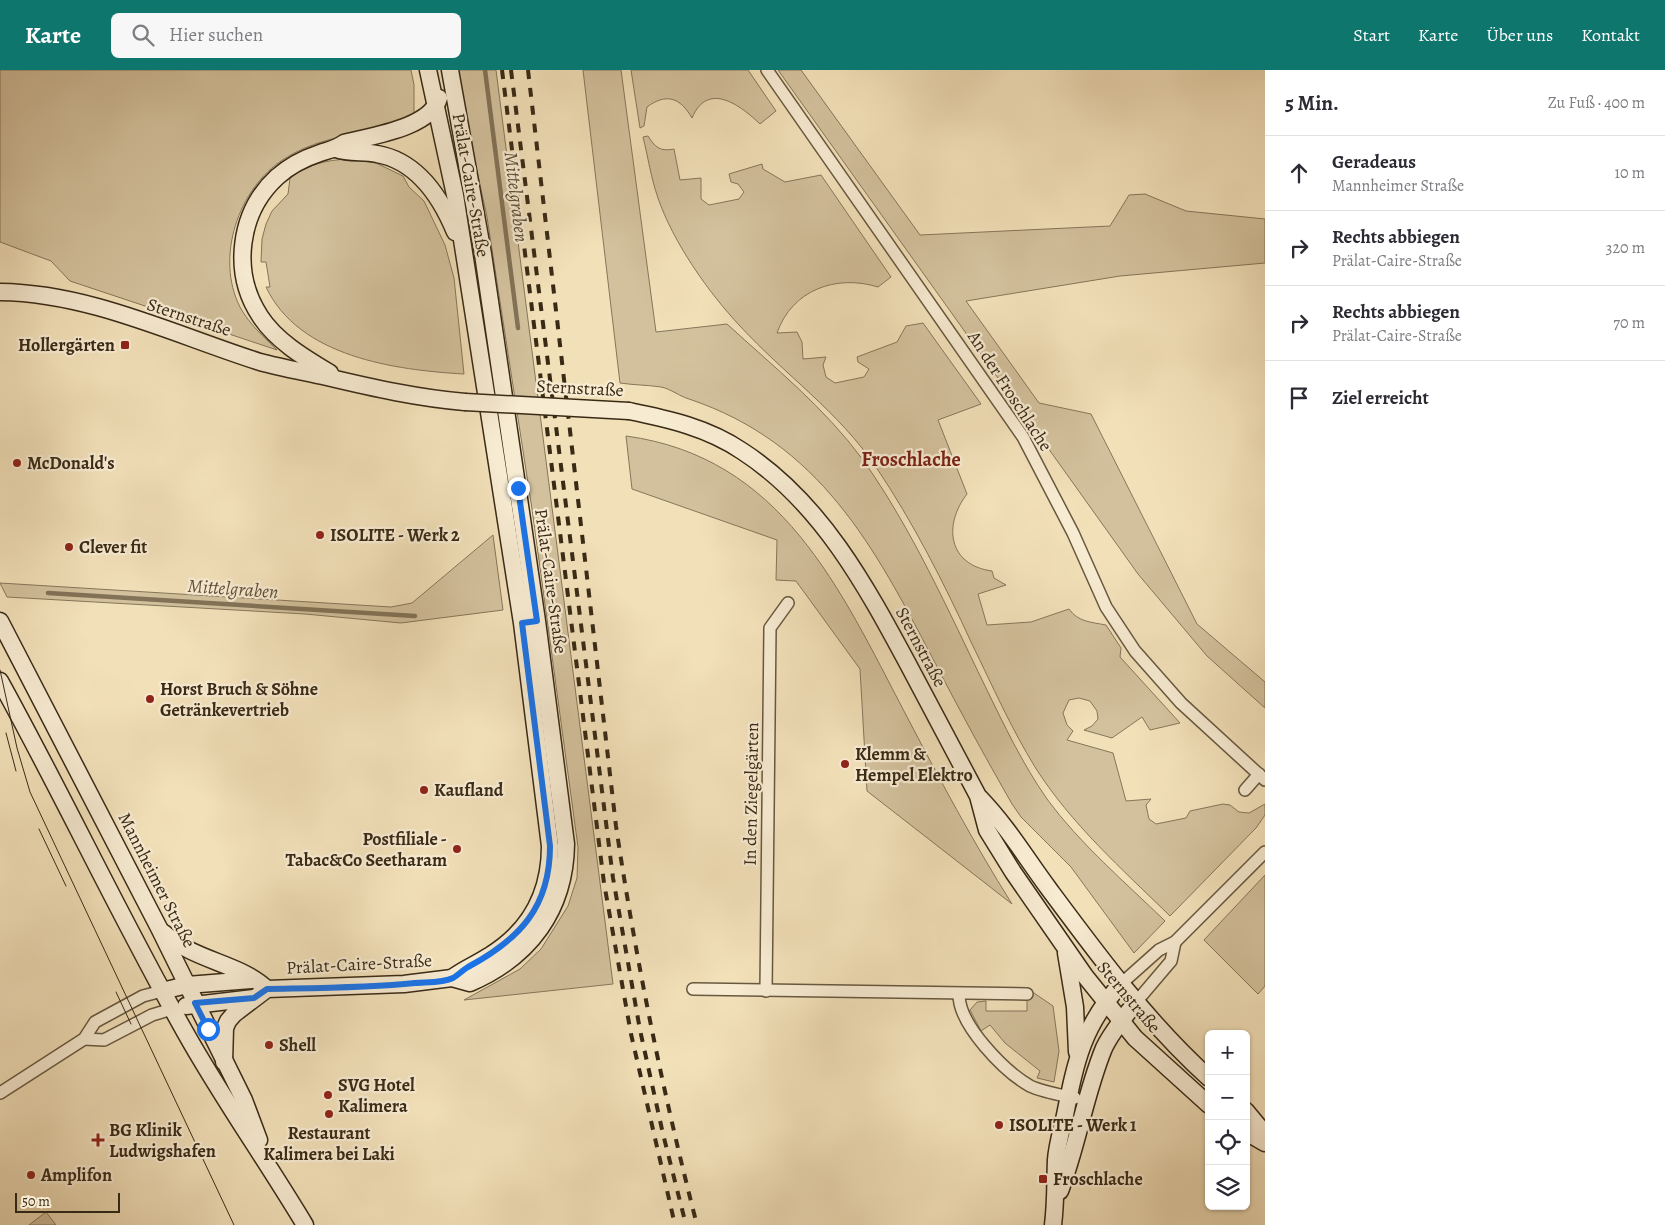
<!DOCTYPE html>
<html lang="de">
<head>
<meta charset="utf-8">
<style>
	:root { --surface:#fff; --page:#f7f7f7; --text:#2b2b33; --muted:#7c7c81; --line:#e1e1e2; --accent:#0f766e }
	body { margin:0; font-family:Alegreya,serif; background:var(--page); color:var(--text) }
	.controls { position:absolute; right:15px; bottom:15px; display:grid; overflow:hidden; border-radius:8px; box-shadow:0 1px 4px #0004 }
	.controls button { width:45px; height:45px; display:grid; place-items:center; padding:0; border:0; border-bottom:1px solid var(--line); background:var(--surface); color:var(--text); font:25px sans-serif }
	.scale { position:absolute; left:15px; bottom:12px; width:105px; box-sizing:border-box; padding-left:5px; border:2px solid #392a16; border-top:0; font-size:14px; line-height:18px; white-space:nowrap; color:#392a16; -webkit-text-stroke:4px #f7ebd2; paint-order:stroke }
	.stop { position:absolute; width:15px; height:15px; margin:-11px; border:4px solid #1a73e8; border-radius:50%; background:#fff }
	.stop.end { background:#1a73e8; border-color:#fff; box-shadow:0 1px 5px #0008 }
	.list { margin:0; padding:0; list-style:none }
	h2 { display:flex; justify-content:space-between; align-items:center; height:65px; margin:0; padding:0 20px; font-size:21px }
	h2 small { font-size:16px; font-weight:400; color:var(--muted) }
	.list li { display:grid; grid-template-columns:32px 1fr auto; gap:15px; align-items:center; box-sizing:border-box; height:75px; padding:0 20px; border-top:1px solid var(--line) }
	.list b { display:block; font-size:19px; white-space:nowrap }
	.list p { margin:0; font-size:16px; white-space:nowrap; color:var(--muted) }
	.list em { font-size:16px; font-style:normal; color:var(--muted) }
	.icon { flex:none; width:28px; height:28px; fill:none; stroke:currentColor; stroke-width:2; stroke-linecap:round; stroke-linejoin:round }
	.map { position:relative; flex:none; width:1265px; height:1155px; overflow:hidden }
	header { display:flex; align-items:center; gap:30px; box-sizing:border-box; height:70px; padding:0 25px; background:var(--accent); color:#fff }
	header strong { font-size:24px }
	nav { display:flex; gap:28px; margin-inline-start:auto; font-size:18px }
	.search { width:350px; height:45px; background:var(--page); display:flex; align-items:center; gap:12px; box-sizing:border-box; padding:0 18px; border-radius:8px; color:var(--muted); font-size:19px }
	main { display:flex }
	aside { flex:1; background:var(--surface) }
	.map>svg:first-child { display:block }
	.green { fill:#d3c19d; stroke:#86765a }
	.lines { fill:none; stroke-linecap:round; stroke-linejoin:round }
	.stream { stroke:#827257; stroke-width:4.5 }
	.street-casing { stroke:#67583f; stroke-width:14 }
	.secondary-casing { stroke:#392a16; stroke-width:19 }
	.street { stroke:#f7ebd2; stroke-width:11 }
	.secondary { stroke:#f7ebd2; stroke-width:16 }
	.tram { stroke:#392a16; stroke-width:1 }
	.rail { stroke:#392a16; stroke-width:4; stroke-dasharray:9 9; stroke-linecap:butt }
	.secondary-bridge-casing { stroke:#392a16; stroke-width:19; stroke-linecap:butt }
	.secondary-bridge { stroke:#f7ebd2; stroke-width:16 }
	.route { stroke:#1a73e8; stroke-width:6 }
	.poi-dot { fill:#8f2418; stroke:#f7ebd2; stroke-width:2 }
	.labels { text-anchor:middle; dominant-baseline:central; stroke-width:4.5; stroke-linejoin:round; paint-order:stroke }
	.street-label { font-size:18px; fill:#392a16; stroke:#f7ebd2 }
	.poi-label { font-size:18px; font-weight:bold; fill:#392a16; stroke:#f7ebd2; text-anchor:start }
	.water-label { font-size:19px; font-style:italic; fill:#5e4e36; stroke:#f7ebd2 }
	.quarter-label { font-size:20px; font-weight:bold; fill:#7a1f14; stroke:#f7ebd2 }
</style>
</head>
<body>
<header>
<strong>Karte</strong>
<div class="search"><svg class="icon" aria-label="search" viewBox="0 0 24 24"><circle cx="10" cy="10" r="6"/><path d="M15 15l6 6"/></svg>Hier suchen</div>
<nav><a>Start</a><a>Karte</a><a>Über uns</a><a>Kontakt</a></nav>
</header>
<main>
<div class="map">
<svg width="1265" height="1155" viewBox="0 0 1265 1155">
	<rect width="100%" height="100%" fill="#f2e0b9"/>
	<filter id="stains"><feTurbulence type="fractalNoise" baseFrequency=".004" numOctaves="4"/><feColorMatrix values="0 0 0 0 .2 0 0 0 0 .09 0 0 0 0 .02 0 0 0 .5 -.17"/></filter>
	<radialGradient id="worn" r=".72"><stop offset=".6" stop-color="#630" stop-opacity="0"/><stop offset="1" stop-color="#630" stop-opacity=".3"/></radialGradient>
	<g class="green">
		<path d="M0,0H411L414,15V46C399,50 385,56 370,60C340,67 310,72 284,89C238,118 215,188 240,237C249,254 264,267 277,280L70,211L51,191L0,172Z"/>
		<path d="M455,0H496L613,914L464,930L520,899L541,879L568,836L577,808L578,777L532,439L487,147Z"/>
		<path d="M583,0H621L656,262L727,254C774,297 825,338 863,390C912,459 948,540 985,616C1004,655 1022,693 1047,729C1080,774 1125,812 1165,851L1134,883L1071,797L1021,747L1012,734C985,687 959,639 934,591C874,476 820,373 689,329C679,326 671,319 661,317C648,315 633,315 620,313Z"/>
		<path d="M631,0H748L776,41L760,54C741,36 708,10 692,48C680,27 666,23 647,37L644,56L640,58Z"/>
		<path d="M778,0H801L920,165L1110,156L1129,125L1145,124L1186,141L1265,149V193L1120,206L966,231L1039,333L1091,344L1197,554L1265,612V638L1207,586L1138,504Z"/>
		<path d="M648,66C655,77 660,82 674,79L680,110L701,108V129L709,135L739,129L744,122L738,114L731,112L729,104L762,94L763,99L785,112L821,105L891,207L878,217C836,204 792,220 777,263L797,262L802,272L803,289L826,287L823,295L826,307L835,313L864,307L869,299L858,292L857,287L897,272L906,256L923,253L981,334L938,350L967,424C943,455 948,495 992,501L994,508L1006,515L978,524L987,555L1031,552L1069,539C1078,552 1091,552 1106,555L1121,578L1120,587L1180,653L1150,660L1142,647L1112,668L1084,660L1092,656L1098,649L1097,641L1090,631L1079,628L1069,630L1063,643L1067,655L1073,661L1067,670L1113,683L1126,731L1151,729L1146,735L1149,749L1156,754L1186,748L1190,741L1223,734L1230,735L1239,742L1249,743L1265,734V745L1256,758L1170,846C1122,799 1071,754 1035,697C1011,658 992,615 972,574C944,513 913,452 876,397C838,341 785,305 740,256C708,222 673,172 658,128C651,108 648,87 643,67Z"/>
		<path d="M349,89L376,93L403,106L409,117L424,131L445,175L454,208L464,304C395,300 299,287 266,217H270L266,192H261L262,169L266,154L272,141L288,124L290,108C309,94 326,90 349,89Z"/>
		<path d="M626,366C782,387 840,519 905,643C939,708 973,772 1012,834L867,721L860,599L796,511L776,510L777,470L632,419Z"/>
		<path d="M493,465L503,540L401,553L305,544L7,527L0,513L391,537L412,533Z"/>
		<path d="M1265,805V916L1258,924L1204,870Z"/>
		<path d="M1031,921L1053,936L1059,981L1054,1012L1037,1008L1040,1001L1005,973L990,955L981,961L970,940L977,932L986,931V941H1027V924Z"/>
		<path d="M46,1142L56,1155H29Z"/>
	</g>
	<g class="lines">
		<g class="stream">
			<path d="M485,0L518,258"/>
			<path d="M48,523L415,546"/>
		</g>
		<g class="street-casing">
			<g id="street">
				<path d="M767,0L1023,367L1073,463L1106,537L1135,581L1181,633L1265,710"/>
				<path d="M1245,720L1259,704"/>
				<path d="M1122,913L1159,880L1175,872L1265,782"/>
				<path d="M693,919L1027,924"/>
				<path d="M766,921L770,558L788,533"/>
				<path d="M959,925C959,955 1004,1001 1030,1016C1043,1022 1061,1025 1075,1028"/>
				<path d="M1137,931L1171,891L1175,872"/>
				<path d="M84,969L104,970L152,945L172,939"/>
				<path d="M0,1023L84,969L95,952L143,926L162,921"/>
			</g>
		</g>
		<g class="secondary-casing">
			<g id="secondary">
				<path d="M428,0L455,125L522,553L550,776C550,823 530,861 489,886C477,894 464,899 452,908"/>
				<path d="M336,79C350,84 363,81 377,84C417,91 441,128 455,162"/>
				<path d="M0,222C90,223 175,265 260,292C282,298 305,302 327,307C373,318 418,328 465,332"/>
				<path d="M330,303C305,288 276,271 260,246C231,202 239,142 277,107C288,97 305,88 320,83C329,80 336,79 344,73C370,66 431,58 439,28"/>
				<path d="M629,341C669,349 708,358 742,381C821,432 866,516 909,596C932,640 955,683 978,726L987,760L1013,802L1085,906L1135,968L1209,1035"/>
				<path d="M0,551L159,858L244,1030L259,1070"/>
				<path d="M0,611C64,727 120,847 185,962C222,1028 266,1090 305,1155"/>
				<path d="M980,728C1007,756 1026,788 1049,819C1098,885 1148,953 1209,1008"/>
				<path d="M164,863C194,891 240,893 267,919"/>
				<path d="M1066,883L1075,937L1077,982"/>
				<path d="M162,921L187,915L251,910"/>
				<path d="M186,936L254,928"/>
				<path d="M224,992L225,958L228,951L234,944L267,919L404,914L452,908L470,913C530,887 565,840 566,774L537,551L483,184L450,0"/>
				<path d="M1246,1041L1265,1064"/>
				<path d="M1246,1062L1265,1073"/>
				<path d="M1060,1121C1078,1074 1085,1024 1104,978C1112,961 1126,945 1137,931"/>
				<path d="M1053,1155C1056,1131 1055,1113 1056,1090C1057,1075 1062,1059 1065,1045C1076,990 1083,955 1122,913"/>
			</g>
		</g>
		<use href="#street" class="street"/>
		<use href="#secondary" class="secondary"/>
		<g class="tram">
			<path d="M0,600L17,678L30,722L234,1155"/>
			<path d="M6,663L16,701"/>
			<path d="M39,759L66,816"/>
			<path d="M116,922L131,954"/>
		</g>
		<g class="rail">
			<path d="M502,0L604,813L631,964L675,1155"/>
			<path d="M511,0L613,808L640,960L663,1064L686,1155"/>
			<path d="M528,0L616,756C636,891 663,1023 697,1155"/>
		</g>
		<g class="secondary-bridge-casing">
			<path id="secondary-bridge" d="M465,332L629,341"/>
		</g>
		<use href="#secondary-bridge" class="secondary-bridge"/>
	</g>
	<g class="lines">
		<path class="route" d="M208,959L195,933L254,928L267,919C316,918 366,918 415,913C427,912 443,913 453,908C458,905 463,900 468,897C520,869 550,837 550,776L522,553L537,551L518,418"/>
	</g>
	<g class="poi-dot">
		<rect x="120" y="270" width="10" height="10" rx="2.5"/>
		<circle cx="17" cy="393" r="5"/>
		<circle cx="320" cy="465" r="5"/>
		<circle cx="69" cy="477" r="5"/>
		<circle cx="150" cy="629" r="5"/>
		<circle cx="845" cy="694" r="5"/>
		<circle cx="424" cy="720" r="5"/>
		<circle cx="457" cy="779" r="5"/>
		<circle cx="269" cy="975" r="5"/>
		<circle cx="328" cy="1025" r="5"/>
		<circle cx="329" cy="1044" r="5"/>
		<circle cx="999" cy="1055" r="5"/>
		<path d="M95.5 1062.5h5v5h5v5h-5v5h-5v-5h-5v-5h5z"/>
		<circle cx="31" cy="1105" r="5"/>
		<rect x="1038" y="1104" width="10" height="10" rx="2.5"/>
	</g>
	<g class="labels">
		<g class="street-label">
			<text transform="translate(471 115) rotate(80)">Prälat-Caire-Straße</text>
			<text transform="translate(189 247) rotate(18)">Sternstraße</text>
			<text transform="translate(580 318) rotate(3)">Sternstraße</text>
			<text transform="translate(1010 321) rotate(57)">An der Froschlache</text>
			<text transform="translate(551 511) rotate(82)">Prälat-Caire-Straße</text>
			<text transform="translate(921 577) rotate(62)">Sternstraße</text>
			<text transform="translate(751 724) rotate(-89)">In den Ziegelgärten</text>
			<text transform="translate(157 810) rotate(63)">Mannheimer Straße</text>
			<text transform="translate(359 894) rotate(-3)">Prälat-Caire-Straße</text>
			<text transform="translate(1129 927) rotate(50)">Sternstraße</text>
		</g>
		<g class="poi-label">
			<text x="115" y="275" text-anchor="end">Hollergärten</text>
			<text x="27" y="393">McDonald's</text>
			<text x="330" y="465">ISOLITE - Werk 2</text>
			<text x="79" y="477">Clever fit</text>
			<text x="160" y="619">Horst Bruch &amp; Söhne<tspan x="160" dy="21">Getränkevertrieb</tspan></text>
			<text x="855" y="684">Klemm &amp;<tspan x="855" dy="21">Hempel Elektro</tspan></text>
			<text x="434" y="720">Kaufland</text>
			<text x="447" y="769" text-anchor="end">Postfiliale -<tspan x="447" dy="21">Tabac&amp;Co Seetharam</tspan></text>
			<text x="279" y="975">Shell</text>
			<text x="338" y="1015">SVG Hotel<tspan x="338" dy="21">Kalimera</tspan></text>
			<text x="1009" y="1055">ISOLITE - Werk 1</text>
			<text x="109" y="1060">BG Klinik<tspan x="109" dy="21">Ludwigshafen</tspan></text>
			<text x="329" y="1063" text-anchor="middle">Restaurant<tspan x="329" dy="21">Kalimera bei Laki</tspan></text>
			<text x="41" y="1105">Amplifon</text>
			<text x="1053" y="1109">Froschlache</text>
		</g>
		<g class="water-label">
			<text transform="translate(516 127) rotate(83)">Mittelgraben</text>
			<text transform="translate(233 519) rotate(4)">Mittelgraben</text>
		</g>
		<g class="quarter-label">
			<text x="911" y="389">Froschlache</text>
		</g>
	</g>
	<rect width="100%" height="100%" filter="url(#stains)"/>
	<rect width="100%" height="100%" fill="url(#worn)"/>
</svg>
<div class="controls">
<button>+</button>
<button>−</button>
<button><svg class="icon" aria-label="locate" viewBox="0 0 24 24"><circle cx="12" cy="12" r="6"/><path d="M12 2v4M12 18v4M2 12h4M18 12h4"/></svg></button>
<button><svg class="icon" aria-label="layers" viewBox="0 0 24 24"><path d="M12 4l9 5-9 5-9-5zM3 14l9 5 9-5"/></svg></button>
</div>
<div class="scale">50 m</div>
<div class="stop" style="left:208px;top:959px"></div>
<div class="stop end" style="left:518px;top:418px"></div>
</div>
<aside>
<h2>5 Min.<small>Zu Fuß · 400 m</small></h2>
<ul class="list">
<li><svg class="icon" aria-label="ahead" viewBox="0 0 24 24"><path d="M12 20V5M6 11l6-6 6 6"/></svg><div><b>Geradeaus</b><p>Mannheimer Straße</p></div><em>10 m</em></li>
<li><svg class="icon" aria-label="right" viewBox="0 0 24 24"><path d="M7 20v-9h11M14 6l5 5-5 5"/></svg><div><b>Rechts abbiegen</b><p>Prälat-Caire-Straße</p></div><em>320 m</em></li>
<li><svg class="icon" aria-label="right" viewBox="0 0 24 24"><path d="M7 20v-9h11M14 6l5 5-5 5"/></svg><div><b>Rechts abbiegen</b><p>Prälat-Caire-Straße</p></div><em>70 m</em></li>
<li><svg class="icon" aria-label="arrive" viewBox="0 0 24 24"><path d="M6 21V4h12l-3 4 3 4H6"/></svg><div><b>Ziel erreicht</b></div></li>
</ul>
</aside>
</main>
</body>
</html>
